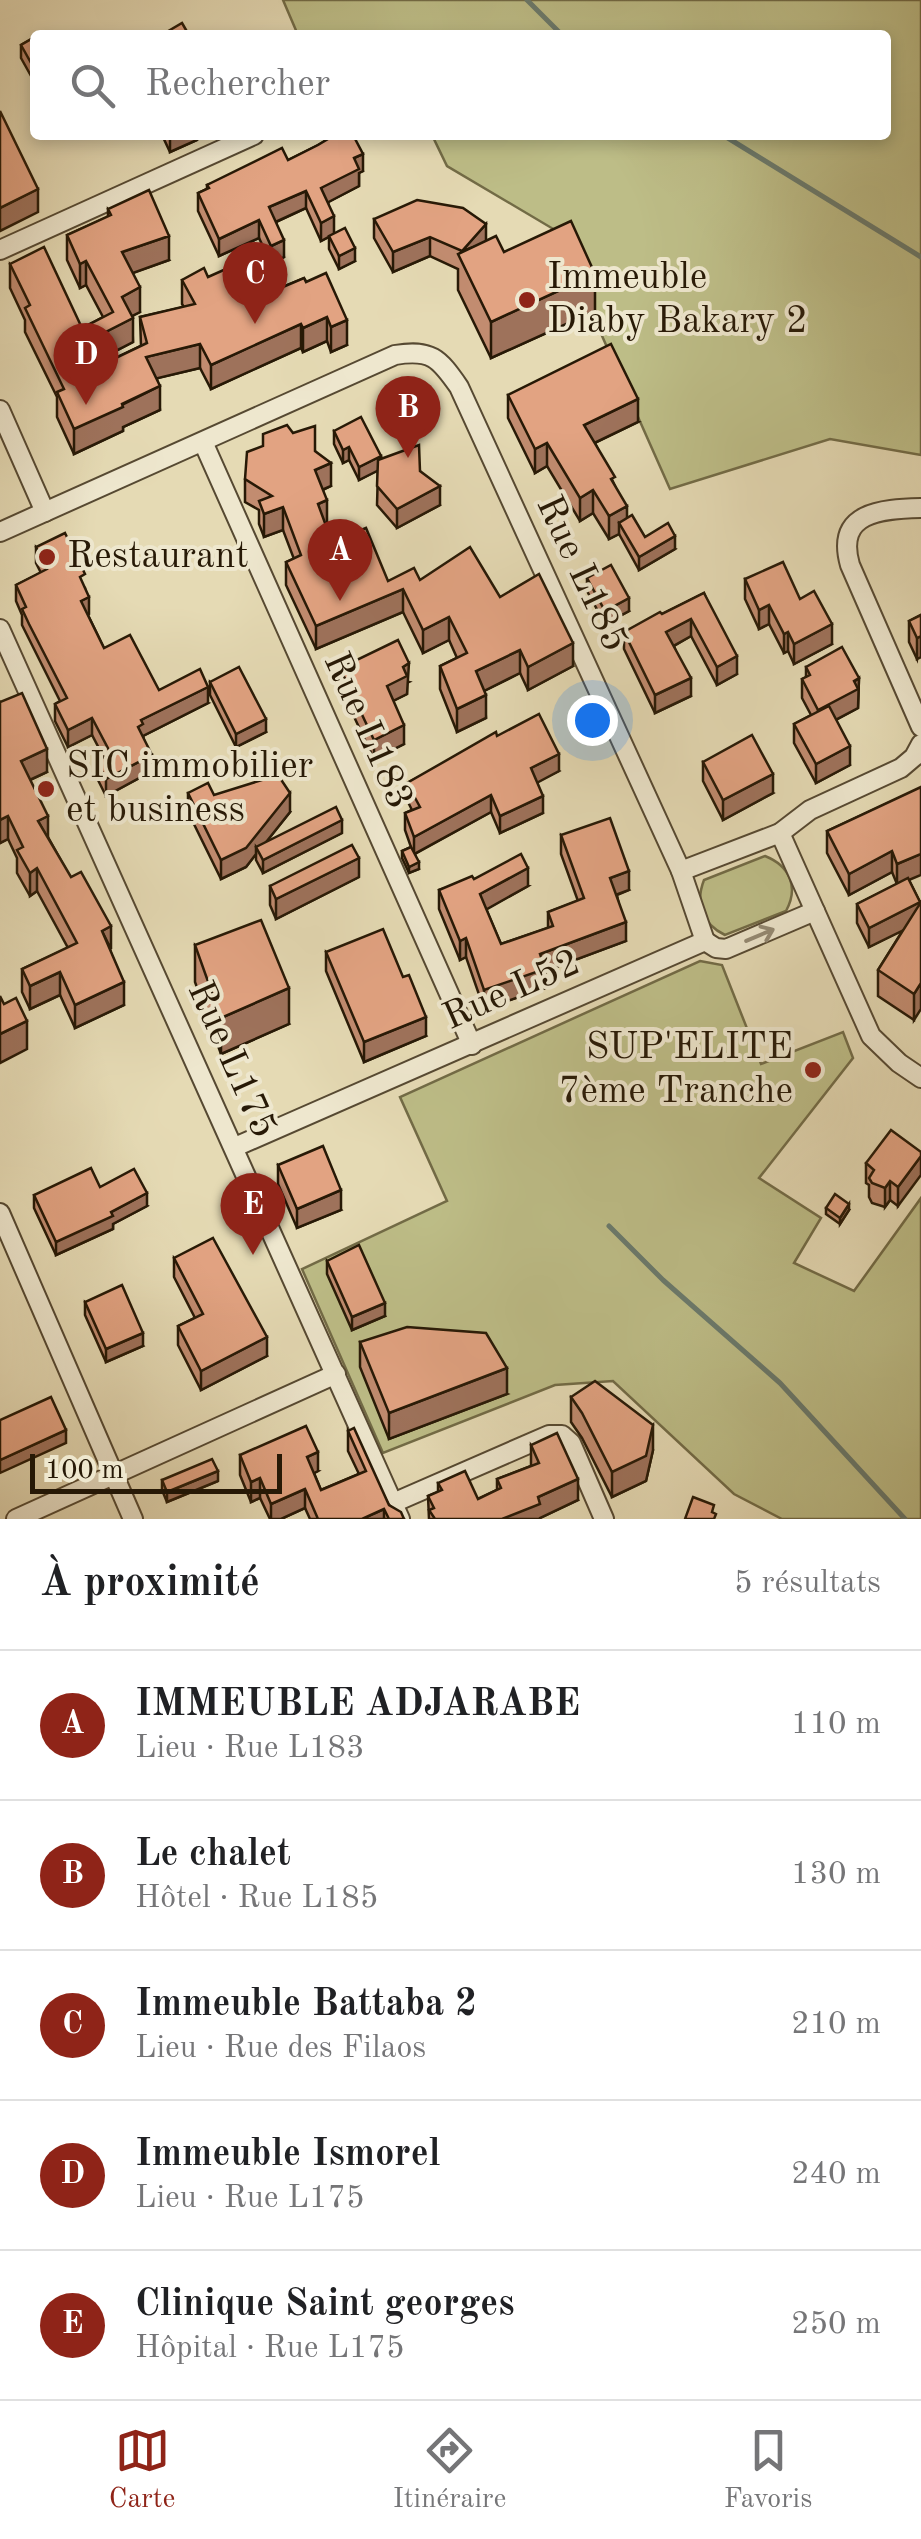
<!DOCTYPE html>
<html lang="fr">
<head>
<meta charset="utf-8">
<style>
	:root { --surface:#fff; --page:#f2f2f2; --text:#202124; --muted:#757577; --line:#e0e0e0; --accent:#8f2418 }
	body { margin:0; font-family:"Old Standard TT",serif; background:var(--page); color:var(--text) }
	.scale { position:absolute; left:30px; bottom:25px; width:252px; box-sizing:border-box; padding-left:10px; border:5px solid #271906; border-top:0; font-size:28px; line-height:35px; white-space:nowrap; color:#271906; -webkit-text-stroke:8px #eee7ce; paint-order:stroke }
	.you { position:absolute; left:592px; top:720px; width:35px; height:35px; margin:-25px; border:8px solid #fff; border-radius:50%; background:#1a73e8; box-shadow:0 0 0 15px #1a73e833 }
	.badge { display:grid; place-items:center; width:65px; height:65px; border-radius:50%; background:var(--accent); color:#fff; font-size:32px; font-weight:700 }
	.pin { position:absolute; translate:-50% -82px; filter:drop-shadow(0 2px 5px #0008) }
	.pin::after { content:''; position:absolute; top:52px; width:35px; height:30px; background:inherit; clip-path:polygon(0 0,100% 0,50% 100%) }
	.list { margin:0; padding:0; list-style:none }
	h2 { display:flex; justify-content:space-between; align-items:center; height:130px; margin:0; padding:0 40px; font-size:42px }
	h2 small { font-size:32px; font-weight:400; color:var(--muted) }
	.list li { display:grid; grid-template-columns:65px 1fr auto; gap:30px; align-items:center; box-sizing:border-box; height:150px; padding:0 40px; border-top:2px solid var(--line) }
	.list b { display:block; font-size:38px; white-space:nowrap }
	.list p { margin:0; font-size:32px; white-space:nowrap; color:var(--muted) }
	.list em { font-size:32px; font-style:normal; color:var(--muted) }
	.icon { flex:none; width:55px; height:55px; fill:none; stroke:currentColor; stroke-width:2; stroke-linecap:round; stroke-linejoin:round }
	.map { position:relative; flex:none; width:921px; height:1519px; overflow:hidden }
	.search { position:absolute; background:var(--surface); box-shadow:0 5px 15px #0003; left:30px; right:30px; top:30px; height:110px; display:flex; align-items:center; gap:25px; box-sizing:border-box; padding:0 35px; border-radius:10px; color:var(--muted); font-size:38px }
	.sheet { height:880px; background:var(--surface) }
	nav { display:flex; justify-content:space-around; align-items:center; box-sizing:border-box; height:140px; border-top:2px solid var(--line); background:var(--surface); font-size:28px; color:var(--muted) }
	nav a { display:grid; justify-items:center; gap:5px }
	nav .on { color:var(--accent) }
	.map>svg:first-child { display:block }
	.green { fill:#bdbd87; stroke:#726b46; stroke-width:2.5 }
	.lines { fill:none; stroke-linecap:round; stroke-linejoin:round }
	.stream { stroke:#6a7a6d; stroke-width:5 }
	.street-casing { stroke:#564932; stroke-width:22 }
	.street { stroke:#eee7ce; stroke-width:18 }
	.wall { fill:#c28c70; stroke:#271906; stroke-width:2.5 }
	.shaded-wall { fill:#9e725b; stroke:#271906; stroke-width:2.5 }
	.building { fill:#e2a382; stroke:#271906; stroke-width:2.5 }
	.oneway { stroke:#948a74 }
	.poi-dot { fill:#8f2418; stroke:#eee7ce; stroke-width:4 }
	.labels { text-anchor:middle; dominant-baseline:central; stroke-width:8; stroke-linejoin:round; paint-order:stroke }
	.poi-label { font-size:38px; fill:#271906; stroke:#eee7ce; text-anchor:start }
	.street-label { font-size:38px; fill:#271906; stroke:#eee7ce }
</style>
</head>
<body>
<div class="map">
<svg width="921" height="1519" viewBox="0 0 921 1519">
	<rect width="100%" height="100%" fill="#e5dab4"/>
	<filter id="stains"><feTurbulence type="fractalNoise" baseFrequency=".002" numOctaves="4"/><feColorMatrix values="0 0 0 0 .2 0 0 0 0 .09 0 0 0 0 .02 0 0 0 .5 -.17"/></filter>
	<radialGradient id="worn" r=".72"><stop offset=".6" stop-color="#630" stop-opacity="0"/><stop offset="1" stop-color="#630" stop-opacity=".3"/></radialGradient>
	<g class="green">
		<path d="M283,0H921V455L830,439L670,489L555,230L447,166L432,135H886V35H298Z"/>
		<path d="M765,856C790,866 799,887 786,911L725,935C702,924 695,903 704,880Z"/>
		<path d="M700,961L722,965L761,1064L843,1032L853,1058L759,1178L821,1218L794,1263L854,1291L921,1198V1519H782L734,1494L613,1381L555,1385L383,1453L302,1269L447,1201L400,1097Z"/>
	</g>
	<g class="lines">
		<g class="stream">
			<path d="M527,0L562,35"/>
			<path d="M723,135L921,257"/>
			<path d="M609,1226L663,1280L780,1383L905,1519"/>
		</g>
		<g class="street-casing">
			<g id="street">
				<path d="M0,250L254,135"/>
				<path d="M0,410L45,512"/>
				<path d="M203,442L472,1045"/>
				<path d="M921,508C881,509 835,512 850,565L921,727"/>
				<path d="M0,532L395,355C431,349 439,358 459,387L681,871L705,941"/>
				<path d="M0,629L400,1519"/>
				<path d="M780,833L871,1036L899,1063L921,1078"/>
				<path d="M681,871L780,833L810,810L901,768L914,757L921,744"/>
				<path d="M705,941L716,948L726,949L815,911"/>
				<path d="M235,1147L705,941"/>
				<path d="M0,1213L133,1519"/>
				<path d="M393,1503L549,1435H562L571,1443L604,1519"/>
				<path d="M16,1519L336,1374"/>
			</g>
		</g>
		<use href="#street" class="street"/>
	</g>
	<g class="wall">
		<path d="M35,37V83L21,58V45Z"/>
		<path d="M162,135H197V140L170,152Z"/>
		<path d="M328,135H353L363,171L359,173V186L328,202L334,234L355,261L339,269L329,249V237L321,241L306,208L276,222L284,257L271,264L259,238L219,256L198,211V193L207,189V185L288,160L318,145L328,139Z"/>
		<path d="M108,209L169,260L132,273L140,312L132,316L133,342L97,361L99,366L141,346L140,317L184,307L182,304V280L208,277L278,289L304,278L347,345L331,352L327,341L303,352L301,348L211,389L200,368L157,378L160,410L123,427V431L74,454L57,417V397L25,332V320L10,288V264L82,328L103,317L86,285L80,288L67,260V235L108,217Z"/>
		<path d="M374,219L486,241L595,311L491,358L458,290V269L430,256L393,272L374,238Z"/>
		<path d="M508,395L638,422L595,443L615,486L627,518L645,537L675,549L639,570L619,534L609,539L593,513L580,521L547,466L535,473L508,418Z"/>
		<path d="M334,431L381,460L420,471L440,505L397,528L377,505L378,470L359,480L349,460L343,463L334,444Z"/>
		<path d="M293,433L315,451L331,486L323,490L326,524L332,542L388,581L420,580L500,597L573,666L528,690L520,673L484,691L486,718L457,732L440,689V666L457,658L449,640L423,653L403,612L316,649L286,585V562L294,559L283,530L264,537L259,524V510L245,502V479Z"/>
		<path d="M36,547L85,588L88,615L104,648L159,690L208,703L143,736L152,771L106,796L97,778V761L104,758L92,735L68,747L55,721V704L60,701L22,625V615L16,601V585L41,573L36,563Z"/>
		<path d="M587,578L629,611L605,624L587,591Z"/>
		<path d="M745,579L800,599L832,644L794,664L788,651L784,653L769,624L759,629L745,599Z"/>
		<path d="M704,593L737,674L717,685L691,636L674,646L691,696L655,713L624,649V632L662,614Z"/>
		<path d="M921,615L917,659L909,642V621Z"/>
		<path d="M806,667L859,678L858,708L836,720L850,765L816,783L794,743V724L811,715L802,698V679L806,677Z"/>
		<path d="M340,668L409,682L407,683V694L393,701L404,744L374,759L340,687Z"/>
		<path d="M210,682L266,732L236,747L210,695Z"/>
		<path d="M0,702L47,772L30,780L48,837L110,949L124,1005L75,1028L60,995L30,1009L22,992V969L68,948L37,891L30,896L17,873V858L8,839L0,843Z"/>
		<path d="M497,736L559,771L537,782L543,813L500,833L491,812L415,854L419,869L409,873L402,858V851L411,847L405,830V813L412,810L407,800V783Z"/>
		<path d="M703,762L773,793L723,820L703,781Z"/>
		<path d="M912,792L909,880L920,902L914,1020L878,996V970L903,930L869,947L857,923V904L897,884L892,872L849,895L827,853V831Z"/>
		<path d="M188,793L214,795L290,812L266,842L342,833L263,873L256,860V854L246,867L221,879L188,812Z"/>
		<path d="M561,835L629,890L617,895L626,941L545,971V988L484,1009L466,957L460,960L439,909V890L474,879L528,886L486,909L501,944L548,928V912L578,901L561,854Z"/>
		<path d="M359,877L276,919L270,905V886Z"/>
		<path d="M195,945L289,1024L221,1054L195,982Z"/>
		<path d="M326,952L426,1036L364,1062L326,971Z"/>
		<path d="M921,1152L898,1206L890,1200L885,1207L872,1203L869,1197V1185L866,1183V1163Z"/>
		<path d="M278,1165L341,1210L297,1228L278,1184Z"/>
		<path d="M100,1187L147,1206L113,1224V1229L56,1255L34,1208V1195Z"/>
		<path d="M826,1208L849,1210L840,1224L826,1214Z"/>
		<path d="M174,1258L267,1356L201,1390L178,1345V1326L195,1318L174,1277Z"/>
		<path d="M327,1261L385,1316L352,1330L327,1274Z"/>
		<path d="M85,1302L143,1346L106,1362L85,1315Z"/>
		<path d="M360,1342L507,1394L389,1439L360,1367Z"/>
		<path d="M571,1397L653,1450L646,1481L612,1497L582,1438L571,1422Z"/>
		<path d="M348,1431L389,1505L404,1519H310L305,1508L281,1519H270L260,1498L251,1502L240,1475V1455L318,1471L314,1473L321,1490L359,1474L348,1451Z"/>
		<path d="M531,1445L578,1500L540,1518V1519H429L428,1496L438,1492V1483L478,1499L497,1490V1479L531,1466Z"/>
		<path d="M162,1480L218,1481L167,1502L162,1490Z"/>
	</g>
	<g class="shaded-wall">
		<path d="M170,135H197V140L170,152Z"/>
		<path d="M363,154V171L359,173V186L321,206V188L354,158Z"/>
		<path d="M38,189V212L0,231V208Z"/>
		<path d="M306,191V208L269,225V207Z"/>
		<path d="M334,216V234L321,241V223Z"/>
		<path d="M259,220V238L219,256V239Z"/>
		<path d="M486,224V243L462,251Z"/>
		<path d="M169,236V260L122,277V252Z"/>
		<path d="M430,237V256L393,272V252Z"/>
		<path d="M284,240V257L271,264V246Z"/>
		<path d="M355,248V261L339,269V256Z"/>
		<path d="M86,261V285L80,288V264Z"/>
		<path d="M595,274V311L491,358V322Z"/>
		<path d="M140,287V312L122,321V297Z"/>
		<path d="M327,317V341L303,352V328Z"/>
		<path d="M133,318V342L88,365V341Z"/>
		<path d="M347,320V345L331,352V327Z"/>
		<path d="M301,324V348L211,389V365Z"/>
		<path d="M200,344V368L146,381V357Z"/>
		<path d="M160,386V410L123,427V431L74,454V429Z"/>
		<path d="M638,399V422L584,448V425Z"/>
		<path d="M547,443V466L535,473V449Z"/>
		<path d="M349,447V460L343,463V450Z"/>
		<path d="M381,456V469L359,480V467Z"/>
		<path d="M331,463V486L315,493V470Z"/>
		<path d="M440,486V505L397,528V509Z"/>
		<path d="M593,490V513L580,521V498Z"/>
		<path d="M327,500V524L318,527V504Z"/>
		<path d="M627,506V529L619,523V534L609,539V516Z"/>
		<path d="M283,507V530L264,537V514Z"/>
		<path d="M675,536V549L639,570V557Z"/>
		<path d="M403,589V612L316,649V626Z"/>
		<path d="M89,597V614L81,618V601Z"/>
		<path d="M629,598V611L605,624V611Z"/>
		<path d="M769,605V624L759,629V610Z"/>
		<path d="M449,617V640L423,653V630Z"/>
		<path d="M691,619V636L666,650V632Z"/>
		<path d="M832,624V644L794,664V644Z"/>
		<path d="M788,632V651L784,653V634Z"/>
		<path d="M921,636V657L917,659V638Z"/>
		<path d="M573,643V666L528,690V667Z"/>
		<path d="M520,650V673L476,695V671Z"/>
		<path d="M737,656V674L717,685V667Z"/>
		<path d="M409,663L407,694L387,704V686L403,667Z"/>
		<path d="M691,678V696L655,713V695Z"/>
		<path d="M859,678L858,708L818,729V710Z"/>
		<path d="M208,687V703L143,736V741L138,727L141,720Z"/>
		<path d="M486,695V718L457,732V709Z"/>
		<path d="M92,718V735L68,747V730Z"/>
		<path d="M266,719V732L236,747V734Z"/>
		<path d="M404,725V744L374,759V740Z"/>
		<path d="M850,746V765L816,783V764Z"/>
		<path d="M47,749V772L21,784V761Z"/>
		<path d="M559,754V771L531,786V768Z"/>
		<path d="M152,755V771L106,796V779Z"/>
		<path d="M773,774V793L723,820V800Z"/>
		<path d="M290,793V812L259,851L256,847V854L246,867L221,879V860Z"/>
		<path d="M491,795V812L414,854V837Z"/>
		<path d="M543,796V813L500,833V816Z"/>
		<path d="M8,816V839L0,843V820Z"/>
		<path d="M48,816V839L38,821Z"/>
		<path d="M342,820V833L263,873V860Z"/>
		<path d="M892,851V872L849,895V874Z"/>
		<path d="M921,854V875L897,885V864Z"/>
		<path d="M359,858V877L276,919V899Z"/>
		<path d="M419,862V869L409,873V867Z"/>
		<path d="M37,868V891L30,896V873Z"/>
		<path d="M528,868V886L480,913V894Z"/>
		<path d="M629,871V890L610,897V878Z"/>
		<path d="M920,902V922L869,947V928Z"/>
		<path d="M626,922V941L545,971V988L484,1009V990L540,954Z"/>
		<path d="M111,926V949L102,931Z"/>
		<path d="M466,938V957L460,960V941Z"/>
		<path d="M60,972V995L30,1009V986Z"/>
		<path d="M124,982V1005L75,1028V1005Z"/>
		<path d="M921,983V1009L914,1020V994Z"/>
		<path d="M289,988V1024L221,1054V1018Z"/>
		<path d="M426,1017V1036L364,1062V1042Z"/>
		<path d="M27,1021V1049L0,1063V1034Z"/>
		<path d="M921,1156V1175L898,1206V1187Z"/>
		<path d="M890,1181V1200L885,1207V1188Z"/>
		<path d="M341,1190V1210L297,1228V1209Z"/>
		<path d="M147,1193V1206L113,1224V1229L56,1255V1242Z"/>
		<path d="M849,1204V1210L840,1224V1218Z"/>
		<path d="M385,1303V1316L352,1330V1317Z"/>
		<path d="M143,1333V1346L106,1362V1349Z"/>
		<path d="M267,1337V1356L201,1390V1371Z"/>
		<path d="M507,1368V1394L389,1439V1413Z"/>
		<path d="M653,1425V1450L646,1481L612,1497V1472Z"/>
		<path d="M66,1430V1443L0,1473V1460Z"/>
		<path d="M318,1452V1471L307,1477V1457Z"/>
		<path d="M218,1471V1481L167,1502V1492Z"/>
		<path d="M260,1478V1498L251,1502V1482Z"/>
		<path d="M578,1479V1500L540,1518V1519H502L538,1497Z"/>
		<path d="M305,1489V1508L281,1519H271V1504Z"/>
		<path d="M384,1509V1519H362Z"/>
	</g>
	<g class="building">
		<path d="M182,23L189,35H167L165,33Z"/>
		<path d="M35,37V70L21,45Z"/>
		<path d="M0,111L38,189L0,208Z"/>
		<path d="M332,135H353L363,154L354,158L359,169L321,188L334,216L321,223L306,191L269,207L284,240L271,246L259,220L219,239L198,193L209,188L207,185L282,148L288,160L318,145L333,136Z"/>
		<path d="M149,190L169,236L122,252L140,287L122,297L133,318L88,341L99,366L147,343L140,317L195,304L182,280L204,268L208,277L262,253L278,289L304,278L306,282L326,273L347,320L331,327L327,317L303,328L301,324L211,365L200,344L146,357L160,386L122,404L123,407L74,429L57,392L64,389L25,308L30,305L10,264L44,247L82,328L113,312L86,261L80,264L67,235L111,215L108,209Z"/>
		<path d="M417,200L463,208L486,224L462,251L430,237L393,252L374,219Z"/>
		<path d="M571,221L595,274L491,322L458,254L496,236L504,252Z"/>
		<path d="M345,228L355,248L339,256L329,236Z"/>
		<path d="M611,344L638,399L584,425L615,477L611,479L627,506L609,516L593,490L580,498L547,443L535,449L508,395Z"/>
		<path d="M361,417L381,456L359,467L349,447L343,450L334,431Z"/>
		<path d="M287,425L293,433L315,426V451L331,463L315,470L327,500L318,504L332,542L366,528L388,581L414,568L420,580L470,547L500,597L539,574L573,643L528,667L520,650L476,671L486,695L457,709L440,666L467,653L449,617L423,630L403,589L316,626L286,562L301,555L283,507L264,514L259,501L272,496L245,479L247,452L263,446V434Z"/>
		<path d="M419,445L420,471L440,486L397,509L377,486L378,460Z"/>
		<path d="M632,515L645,537L668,523L675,536L639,557L619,523Z"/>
		<path d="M65,533L85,574L80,577L89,597L81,601L104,648L130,635L159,690L200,669L208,687L141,720L143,724L138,727L152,755L106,779L97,761L111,754L92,718L68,730L55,704L67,698L29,624L22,609L26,607L16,585L47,569L36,547Z"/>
		<path d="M783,562L800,599L814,591L832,624L794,644L788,632L784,634L769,605L759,610L745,579Z"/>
		<path d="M611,565L629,598L605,611L587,578Z"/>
		<path d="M704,593L737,656L717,667L691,619L666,632L691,678L655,695L624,632L660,612L662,614Z"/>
		<path d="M921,615V636L917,638L909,621Z"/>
		<path d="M398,640L409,663L403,667L407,676L387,686L404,725L374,740L340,668Z"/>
		<path d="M842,647L859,678L854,681L858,689L818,710L802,679L810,675L806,667Z"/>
		<path d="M239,667L266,719L236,734L210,682Z"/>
		<path d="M22,693L47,749L21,761L48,816L38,821L71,877L81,872L111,926L102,931L124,982L75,1005L60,972L30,986L22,969L77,943L37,868L30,873L17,850L23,847L8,816L0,820V702Z"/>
		<path d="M829,706L850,746L816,764L794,724Z"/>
		<path d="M539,714L559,754L531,768L543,796L500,816L491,795L414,837L405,813L420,807L407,783L496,732L497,736Z"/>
		<path d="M752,735L773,774L723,800L703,762Z"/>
		<path d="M278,775L290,793L246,848L221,860L188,793L208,783L214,795Z"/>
		<path d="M921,787V854L897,864L892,851L849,874L827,831Z"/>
		<path d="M336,807L342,820L263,860L256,847Z"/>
		<path d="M610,818L629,871L610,878L626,922L540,954L545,969L484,990L466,938L460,941L439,890L472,876L474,879L521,854L528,868L480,894L501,944L553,926L548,912L584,898L561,835Z"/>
		<path d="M352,845L359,858L276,899L270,886Z"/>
		<path d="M411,847L419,862L409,867L402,851Z"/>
		<path d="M908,878L920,902L869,928L857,904Z"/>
		<path d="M921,902V983L914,994L878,970Z"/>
		<path d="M261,920L289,988L221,1018L195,945Z"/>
		<path d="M383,929L403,977L409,975L426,1017L364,1042L326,952Z"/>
		<path d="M0,996L4,1004L16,998L27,1021L0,1034Z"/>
		<path d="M891,1130L921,1152V1156L898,1187L890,1181L885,1188L872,1183L869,1178L874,1170L866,1163Z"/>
		<path d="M323,1146L341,1190L297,1209L278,1165Z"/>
		<path d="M91,1168L100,1187L134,1169L147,1193L111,1212L113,1216L56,1242L34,1195Z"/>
		<path d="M835,1194L849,1204L840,1218L826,1208Z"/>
		<path d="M213,1238L267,1337L201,1371L178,1326L203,1314L174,1258Z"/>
		<path d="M359,1245L385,1303L352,1317L327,1261Z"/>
		<path d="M122,1285L143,1333L106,1349L85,1302Z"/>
		<path d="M407,1327L486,1333L507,1368L389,1413L360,1342Z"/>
		<path d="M595,1381L653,1425L646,1456L612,1472L582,1413L571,1397Z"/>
		<path d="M51,1397L66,1430L0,1460V1420Z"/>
		<path d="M306,1426L318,1452L307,1457L321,1490L366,1471L348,1431L354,1428L389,1505L401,1512L404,1519H389L384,1509L362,1519H318L305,1489L271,1504L260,1478L251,1482L240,1455Z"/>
		<path d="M557,1433L578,1479L538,1497L540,1504L502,1519H435L429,1510L434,1508L428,1496L442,1490L438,1483L465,1471L478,1499L501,1488L497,1479L539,1463L531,1445Z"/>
		<path d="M212,1459L218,1471L167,1492L162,1480Z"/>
		<path d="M693,1497L714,1505L712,1512L716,1514L714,1519H685Z"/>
	</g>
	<defs><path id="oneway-shaft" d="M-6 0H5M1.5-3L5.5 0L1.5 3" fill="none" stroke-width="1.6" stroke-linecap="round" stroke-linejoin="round" transform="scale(2.5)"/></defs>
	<use class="oneway" href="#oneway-shaft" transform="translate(760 935) rotate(-23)"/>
	<g class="poi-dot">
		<circle cx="527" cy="300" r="10"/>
		<circle cx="47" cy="557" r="10"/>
		<circle cx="46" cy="789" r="10"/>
		<circle cx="813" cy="1070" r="10"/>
	</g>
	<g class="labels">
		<g class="poi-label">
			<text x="547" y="278">Immeuble<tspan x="547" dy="44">Diaby Bakary 2</tspan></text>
			<text x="67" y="557">Restaurant</text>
			<text x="66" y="767">SIC immobilier<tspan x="66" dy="44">et business</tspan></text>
			<text x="793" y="1048" text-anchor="end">SUP'ELITE<tspan x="793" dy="44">7ème Tranche</tspan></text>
		</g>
		<g class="street-label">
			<text transform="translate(581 574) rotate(65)">Rue L185</text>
			<text transform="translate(367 731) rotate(66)">Rue L183</text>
			<text transform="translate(512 991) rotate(-24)">Rue L52</text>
			<text transform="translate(231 1060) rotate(66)">Rue L175</text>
		</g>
	</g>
	<rect width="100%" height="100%" filter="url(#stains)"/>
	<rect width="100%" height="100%" fill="url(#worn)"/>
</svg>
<div class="scale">100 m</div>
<div class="you"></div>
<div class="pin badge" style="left:340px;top:601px">A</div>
<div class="pin badge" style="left:408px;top:458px">B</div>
<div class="pin badge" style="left:255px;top:324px">C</div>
<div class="pin badge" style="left:86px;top:405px">D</div>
<div class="pin badge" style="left:253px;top:1255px">E</div>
<div class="search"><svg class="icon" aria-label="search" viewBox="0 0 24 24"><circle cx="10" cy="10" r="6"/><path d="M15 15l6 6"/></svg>Rechercher</div>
</div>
<section class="sheet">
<h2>À proximité<small>5 résultats</small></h2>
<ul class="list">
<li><span class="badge">A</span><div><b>IMMEUBLE ADJARABE</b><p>Lieu · Rue L183</p></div><em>110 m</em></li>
<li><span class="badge">B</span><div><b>Le chalet</b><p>Hôtel · Rue L185</p></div><em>130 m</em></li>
<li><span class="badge">C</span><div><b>Immeuble Battaba 2</b><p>Lieu · Rue des Filaos</p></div><em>210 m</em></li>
<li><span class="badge">D</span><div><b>Immeuble Ismorel</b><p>Lieu · Rue L175</p></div><em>240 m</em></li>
<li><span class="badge">E</span><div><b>Clinique Saint georges</b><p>Hôpital · Rue L175</p></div><em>250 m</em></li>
</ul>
</section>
<nav>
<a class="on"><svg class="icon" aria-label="map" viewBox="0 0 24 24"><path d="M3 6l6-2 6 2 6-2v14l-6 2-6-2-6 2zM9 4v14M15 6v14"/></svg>Carte</a>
<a><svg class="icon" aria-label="directions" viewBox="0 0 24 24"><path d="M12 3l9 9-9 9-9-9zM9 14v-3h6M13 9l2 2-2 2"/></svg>Itinéraire</a>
<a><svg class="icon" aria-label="saved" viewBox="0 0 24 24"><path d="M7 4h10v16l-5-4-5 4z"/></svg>Favoris</a>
</nav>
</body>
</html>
